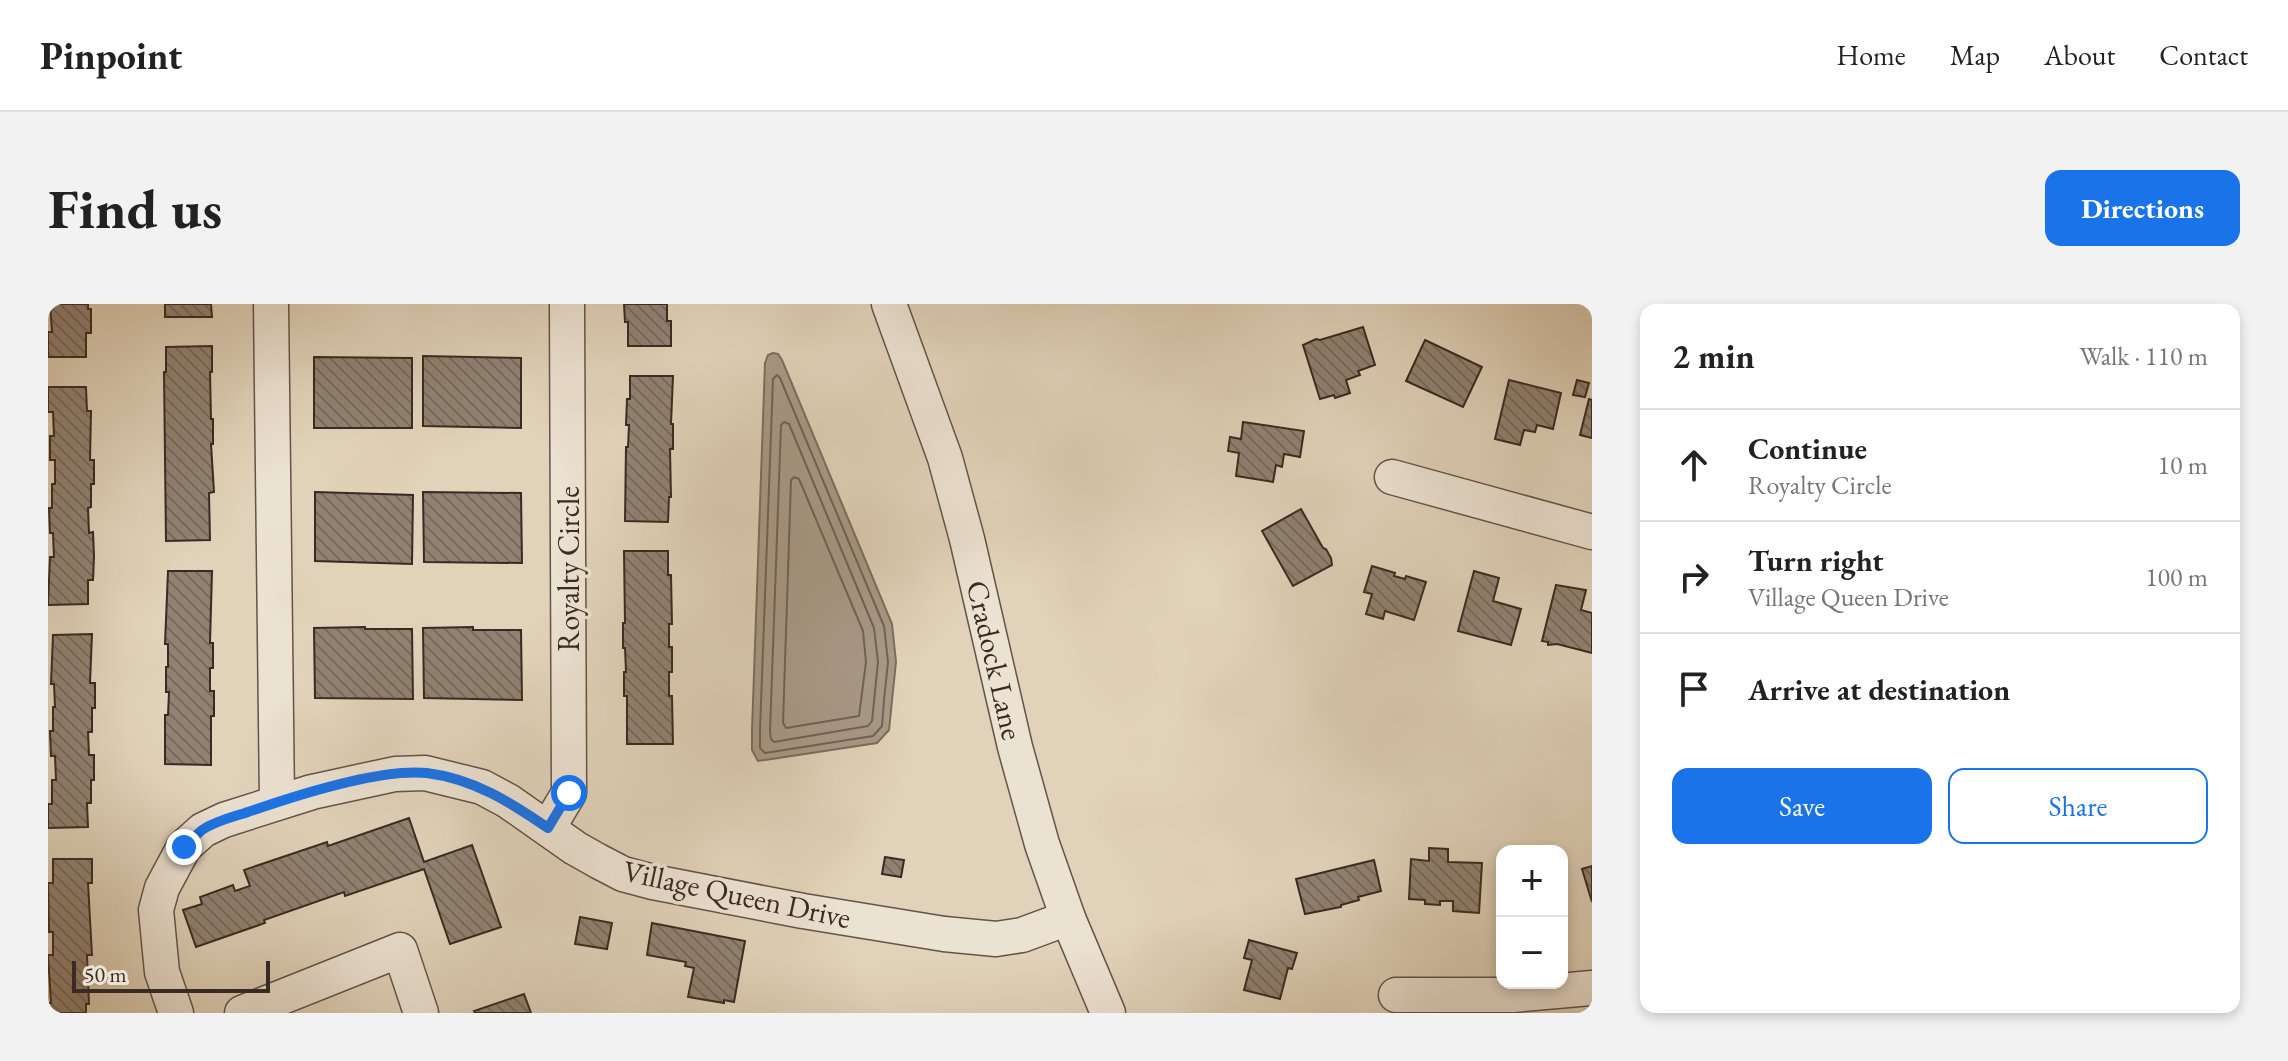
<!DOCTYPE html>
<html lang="en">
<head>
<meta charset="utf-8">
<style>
	:root { --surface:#fff; --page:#f2f2f2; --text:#222; --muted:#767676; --line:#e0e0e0; --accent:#1a73e8 }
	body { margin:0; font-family:"EB Garamond",serif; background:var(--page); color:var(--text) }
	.controls { position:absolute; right:24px; bottom:24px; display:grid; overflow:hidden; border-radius:16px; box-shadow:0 4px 12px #0003 }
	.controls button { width:72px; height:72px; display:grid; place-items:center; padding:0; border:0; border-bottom:2px solid var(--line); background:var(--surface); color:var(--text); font:40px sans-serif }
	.scale { position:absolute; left:24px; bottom:20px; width:198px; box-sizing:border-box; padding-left:8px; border:4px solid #392a24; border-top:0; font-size:22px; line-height:28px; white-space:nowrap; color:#392a24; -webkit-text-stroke:6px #ece2d2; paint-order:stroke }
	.stop { position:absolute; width:24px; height:24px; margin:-18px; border:6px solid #1a73e8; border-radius:50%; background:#fff }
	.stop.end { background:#1a73e8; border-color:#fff; box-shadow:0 2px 8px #0008 }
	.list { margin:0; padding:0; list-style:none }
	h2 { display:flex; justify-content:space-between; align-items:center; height:104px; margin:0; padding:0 32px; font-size:34px }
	h2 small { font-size:26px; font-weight:400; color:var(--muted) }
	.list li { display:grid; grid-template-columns:52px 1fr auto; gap:24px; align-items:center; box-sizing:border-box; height:112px; padding:0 32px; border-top:2px solid var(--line) }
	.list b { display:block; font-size:30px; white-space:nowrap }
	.list p { margin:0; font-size:26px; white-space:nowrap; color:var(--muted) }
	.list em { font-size:26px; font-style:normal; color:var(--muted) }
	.actions { display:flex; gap:16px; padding:24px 32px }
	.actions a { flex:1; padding:18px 0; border:2px solid var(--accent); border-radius:16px; text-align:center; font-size:28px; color:var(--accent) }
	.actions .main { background:var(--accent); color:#fff }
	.icon { flex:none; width:44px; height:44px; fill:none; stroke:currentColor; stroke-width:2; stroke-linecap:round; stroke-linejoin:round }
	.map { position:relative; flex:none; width:1544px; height:709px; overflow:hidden; border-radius:16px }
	header { display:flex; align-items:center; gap:48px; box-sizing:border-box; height:112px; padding:0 40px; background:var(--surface); border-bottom:2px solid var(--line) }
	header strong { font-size:38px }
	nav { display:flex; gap:44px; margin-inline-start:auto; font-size:28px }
	.intro { display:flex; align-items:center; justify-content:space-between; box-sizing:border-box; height:192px; padding:0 48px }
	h1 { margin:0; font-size:56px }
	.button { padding:20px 36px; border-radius:16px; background:var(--accent); color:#fff; font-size:28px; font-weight:700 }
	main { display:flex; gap:48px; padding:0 48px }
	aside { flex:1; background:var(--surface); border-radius:16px; box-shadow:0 4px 12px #0003 }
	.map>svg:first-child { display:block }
	.water { fill:#a89a87; stroke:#7c6d5f; stroke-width:2 }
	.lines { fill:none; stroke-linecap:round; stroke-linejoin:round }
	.shore { stroke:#706256; stroke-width:2 }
	.building { fill:url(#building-back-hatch); stroke:#392a24; stroke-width:2 }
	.minor-casing { stroke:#63544a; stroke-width:37 }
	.minor { stroke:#ece2d2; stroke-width:34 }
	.route { stroke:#1a73e8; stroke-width:10 }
	.labels { text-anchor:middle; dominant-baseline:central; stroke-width:7; stroke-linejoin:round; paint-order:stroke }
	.street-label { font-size:30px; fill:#392a24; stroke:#ece2d2 }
</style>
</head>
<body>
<header>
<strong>Pinpoint</strong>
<nav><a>Home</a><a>Map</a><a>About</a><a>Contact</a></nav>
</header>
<div class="intro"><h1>Find us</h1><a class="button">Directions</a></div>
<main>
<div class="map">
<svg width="1544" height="709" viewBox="0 0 1544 709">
	<defs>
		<pattern id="building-back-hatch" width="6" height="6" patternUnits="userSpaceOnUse" patternTransform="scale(2)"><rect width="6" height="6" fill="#908272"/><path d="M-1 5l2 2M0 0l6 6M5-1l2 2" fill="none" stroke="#776b5d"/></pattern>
	</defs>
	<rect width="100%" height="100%" fill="#e1d3ba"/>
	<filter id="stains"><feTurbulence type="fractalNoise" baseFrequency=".0025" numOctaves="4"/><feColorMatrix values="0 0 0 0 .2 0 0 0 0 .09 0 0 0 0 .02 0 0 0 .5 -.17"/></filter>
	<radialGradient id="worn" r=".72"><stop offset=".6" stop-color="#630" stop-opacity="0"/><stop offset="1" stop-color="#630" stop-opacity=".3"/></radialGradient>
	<path class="water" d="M725,49L730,50L734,56L844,320L848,358L841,426L829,439L710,457L704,446V426L717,59L720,51Z"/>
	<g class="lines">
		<g class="shore">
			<path d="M729,71L732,74L836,322L840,358L836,396L834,422L825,432L717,449L712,444V426L725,75Z"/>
			<path d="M736,118L741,120L826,324L830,358L824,417L820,422L726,438L723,435L722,427L733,121Z"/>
			<path d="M746,173L751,175L815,327L818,358L811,412L738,424L735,419L743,176Z"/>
		</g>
	</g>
	<g class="building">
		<path d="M2,0H40V5H43V29H38V53H0V28H4Z"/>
		<path d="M117,0H163L164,13H117Z"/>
		<path d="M576,0H619V17H623V42H580V18H577Z"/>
		<path d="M1315,23L1327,61L1310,67L1312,71L1298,76L1302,89L1287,94L1286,91L1272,95L1255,41L1268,35L1272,36Z"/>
		<path d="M1377,36L1434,63L1415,103L1358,77Z"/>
		<path d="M164,42V68H162L163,115H165V140H163L166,188L161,189L162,236L118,237L116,68H118V43Z"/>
		<path d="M375,52L473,54V124L375,122Z"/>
		<path d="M266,53L364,54V124H266Z"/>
		<path d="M582,72H625L623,120H625V145H622L623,193H621L620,218L577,217L578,143H580L581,121H578L579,95H582Z"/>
		<path d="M1461,76L1513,89L1505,125L1489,121L1487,128L1476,126L1472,141L1447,135Z"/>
		<path d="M1529,76L1541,79L1537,93L1525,91Z"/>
		<path d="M0,83H38L39,107H43L42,156H46V180H43V203L40,204L41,229L45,228L46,252L45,276H40V300L0,301L2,253H6L5,229H2L1,204H4V180H7V156H2V132H6L5,108H0Z"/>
		<path d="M1541,95L1544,96V134L1532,131Z"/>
		<path d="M1195,118L1256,127L1252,153L1236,150L1234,163L1228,161L1225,178L1188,172L1191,149L1180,147L1182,133L1193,135Z"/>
		<path d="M267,188L365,191L364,260L267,257Z"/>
		<path d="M375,188L473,189L474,259L376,258Z"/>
		<path d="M1253,205L1275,244L1278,245L1283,254L1284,261L1245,282L1214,227Z"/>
		<path d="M576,247H620V271H623L624,320H621V343H624V368H621V392H624L625,440H579V392H576V368H578L577,344H575V319H577Z"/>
		<path d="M1324,262L1347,269L1346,272L1357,275L1358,272L1378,278L1366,316L1337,307L1335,315L1318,310L1324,290L1316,288Z"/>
		<path d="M120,267H164L162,339H165V364H162V387H166V412H163V461L117,460V411H120L121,388H118V363H120V340H117Z"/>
		<path d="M1426,267L1451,274L1445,297L1473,305L1463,341L1410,327Z"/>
		<path d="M1508,281L1538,286L1533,306L1544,309V349L1509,340L1500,341V338L1494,337Z"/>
		<path d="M317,323V325H364L365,395L267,394L266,324Z"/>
		<path d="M425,323V326H473L474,396L376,394L375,324Z"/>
		<path d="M44,330L42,379H47V404H44V428H40L41,451H46V476H43V499H39L40,523L0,524V500H4V476H8L7,452H3L2,427H5V403H7L6,380H3L5,331Z"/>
		<path d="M361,514L376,558L424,541L453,623L402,640L376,565L297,592L296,588L216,616L217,619L148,643L135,606L154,600L152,593L185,581L187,587L202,582L196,566L279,538L280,542Z"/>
		<path d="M1381,544L1400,545V558L1434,559L1431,609L1405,607V597H1392V601L1377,600V596L1361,595L1363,555L1381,557Z"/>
		<path d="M837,553L856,556L853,573L834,570Z"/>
		<path d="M5,555H44V579H40L44,651H39L41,700H38V709H0V699H3L0,651H5V628H1L0,579H5Z"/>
		<path d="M1326,556L1333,587L1310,593L1311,596L1293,601V603L1257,610L1248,575Z"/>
		<path d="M1544,562V598L1534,565Z"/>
		<path d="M532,613L564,619L559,645L527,640Z"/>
		<path d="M604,619L697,637L686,698L676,696V699L640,693L646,664L637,662L638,658L599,651Z"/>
		<path d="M1201,636L1249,649L1244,665L1240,664L1232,695L1196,686L1204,656L1196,654Z"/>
		<path d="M476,690L483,709H427L426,707Z"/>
	</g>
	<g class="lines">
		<g class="minor-casing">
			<g id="minor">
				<path d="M223,0L229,498"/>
				<path d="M841,0L897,154L919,235L967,443L994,540L1020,614L1060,709"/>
				<path d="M1344,173L1544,228"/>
				<path d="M500,524L521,489L519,0"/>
				<path d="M1348,691H1465L1544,684"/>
				<path d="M128,709L114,668L108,606L114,584L136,543L155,526L176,516L264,488L347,470L377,469L434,483L460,497L527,544L550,557L575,570L605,578L755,607L896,630L948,635L974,631L1020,614"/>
				<path d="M194,709L352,646L373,709"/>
			</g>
		</g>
		<use href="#minor" class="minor"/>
	</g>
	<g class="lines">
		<path class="route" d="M136,543C142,538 148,531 154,526C167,517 185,513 200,508C246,492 331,464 379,469C426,475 462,498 500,524L521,489"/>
	</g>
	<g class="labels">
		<g class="street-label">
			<text transform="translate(520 265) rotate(-90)">Royalty Circle</text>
			<text transform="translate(947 356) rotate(77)">Cradock Lane</text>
			<text transform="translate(689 590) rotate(12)">Village Queen Drive</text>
		</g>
	</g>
	<rect width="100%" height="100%" filter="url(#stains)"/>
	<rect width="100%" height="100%" fill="url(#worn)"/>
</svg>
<div class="controls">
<button>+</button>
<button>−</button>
</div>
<div class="scale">50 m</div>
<div class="stop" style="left:521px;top:489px"></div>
<div class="stop end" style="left:136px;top:543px"></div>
</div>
<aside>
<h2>2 min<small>Walk · 110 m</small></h2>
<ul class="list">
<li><svg class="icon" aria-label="ahead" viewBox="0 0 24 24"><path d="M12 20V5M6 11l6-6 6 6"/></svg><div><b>Continue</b><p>Royalty Circle</p></div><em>10 m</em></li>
<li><svg class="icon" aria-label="right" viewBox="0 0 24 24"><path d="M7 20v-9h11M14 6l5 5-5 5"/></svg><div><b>Turn right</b><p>Village Queen Drive</p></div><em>100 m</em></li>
<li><svg class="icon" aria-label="arrive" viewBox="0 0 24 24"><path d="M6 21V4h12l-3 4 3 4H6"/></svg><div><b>Arrive at destination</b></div></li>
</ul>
<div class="actions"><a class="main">Save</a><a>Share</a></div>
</aside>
</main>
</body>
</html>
